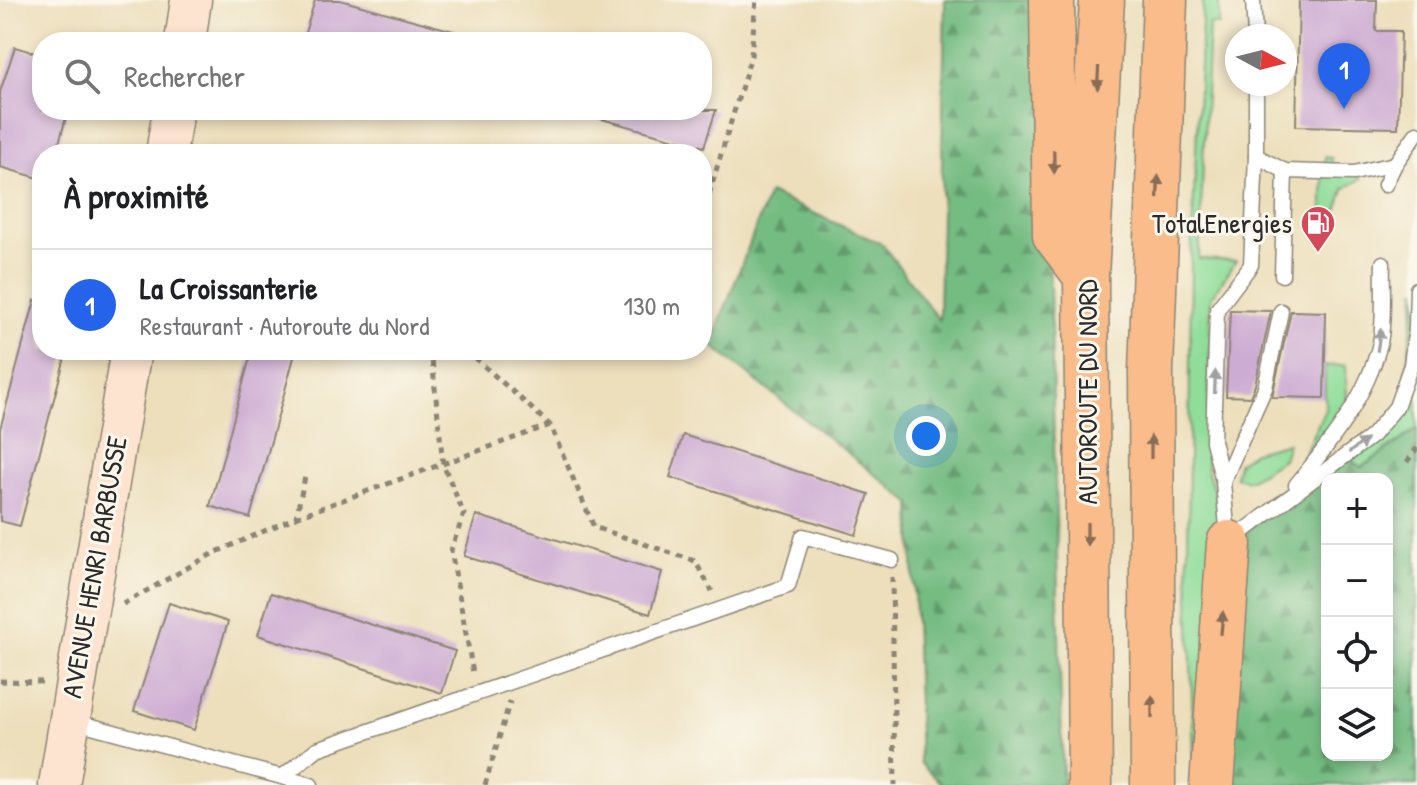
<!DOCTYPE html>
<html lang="fr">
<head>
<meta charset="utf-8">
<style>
	:root { --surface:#fff; --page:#f2f2f2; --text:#202124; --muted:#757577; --line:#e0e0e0; --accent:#2563eb }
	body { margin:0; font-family:"Patrick Hand",sans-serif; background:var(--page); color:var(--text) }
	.controls { position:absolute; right:24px; bottom:24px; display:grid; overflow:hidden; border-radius:16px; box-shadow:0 4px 12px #0003 }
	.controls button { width:72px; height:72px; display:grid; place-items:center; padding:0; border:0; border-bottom:2px solid var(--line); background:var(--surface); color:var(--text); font:40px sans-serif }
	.compass { position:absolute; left:1225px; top:24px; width:72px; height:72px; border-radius:50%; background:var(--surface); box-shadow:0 4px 12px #0003; rotate:97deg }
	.you { position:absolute; left:926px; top:436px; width:28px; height:28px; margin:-20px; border:6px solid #fff; border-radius:50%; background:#1a73e8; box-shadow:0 0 0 12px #1a73e833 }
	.badge { display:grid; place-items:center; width:52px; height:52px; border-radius:50%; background:var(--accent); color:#fff; font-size:26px; font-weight:700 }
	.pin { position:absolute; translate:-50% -66px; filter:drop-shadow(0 2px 4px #0008) }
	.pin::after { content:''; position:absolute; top:42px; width:28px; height:24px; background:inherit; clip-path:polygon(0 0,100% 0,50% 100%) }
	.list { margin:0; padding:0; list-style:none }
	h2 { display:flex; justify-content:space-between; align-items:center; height:104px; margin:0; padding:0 32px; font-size:34px }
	h2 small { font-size:26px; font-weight:400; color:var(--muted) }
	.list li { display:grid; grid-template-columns:52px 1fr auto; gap:24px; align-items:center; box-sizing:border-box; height:112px; padding:0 32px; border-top:2px solid var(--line) }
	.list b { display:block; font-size:30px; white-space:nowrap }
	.list p { margin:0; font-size:26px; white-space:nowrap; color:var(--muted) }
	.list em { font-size:26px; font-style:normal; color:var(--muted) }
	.icon { flex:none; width:44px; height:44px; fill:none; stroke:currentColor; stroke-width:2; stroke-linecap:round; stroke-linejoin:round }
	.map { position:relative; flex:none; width:1417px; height:785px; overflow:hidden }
	.search { position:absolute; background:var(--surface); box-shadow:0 4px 12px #0003; left:32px; top:32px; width:680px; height:88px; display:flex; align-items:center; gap:20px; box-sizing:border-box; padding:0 28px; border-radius:32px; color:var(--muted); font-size:30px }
	.panel { position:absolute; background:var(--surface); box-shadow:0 4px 12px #0003; left:32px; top:144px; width:680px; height:216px; border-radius:32px }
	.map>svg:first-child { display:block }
	.green { fill:#90dd9a; stroke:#5e8462; stroke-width:2 }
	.forest { fill:url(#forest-firs); stroke:#507456; stroke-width:2; fill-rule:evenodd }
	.building { fill:#cdacd3 }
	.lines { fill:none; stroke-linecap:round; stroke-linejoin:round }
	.lane-casing { stroke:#8c8574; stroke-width:17 }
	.secondary-casing { stroke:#8c8574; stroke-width:43 }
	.highway-casing { stroke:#8c8574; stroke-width:47 }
	.path { stroke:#8c8574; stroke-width:5; stroke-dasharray:6 6; stroke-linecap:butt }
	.lane { stroke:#fff; stroke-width:14 }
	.secondary { stroke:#fde4d0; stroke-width:40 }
	.highway { stroke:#f9bc8a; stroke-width:44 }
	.oneway { fill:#886c56 }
	.oneway2 { fill:#a0a0a0 }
	.labels { text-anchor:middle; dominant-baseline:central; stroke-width:6; stroke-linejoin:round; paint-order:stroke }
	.poi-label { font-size:28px; fill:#2b2b2b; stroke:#fbf7ec; text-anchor:end }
	.street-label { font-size:28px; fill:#2b2b2b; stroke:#fbf7ec }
</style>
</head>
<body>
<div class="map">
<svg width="1417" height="785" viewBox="0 0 1417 785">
	<defs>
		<pattern id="forest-firs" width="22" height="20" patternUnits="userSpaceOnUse" patternTransform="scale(2)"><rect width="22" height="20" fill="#74bc82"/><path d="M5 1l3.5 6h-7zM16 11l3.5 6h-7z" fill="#5f996b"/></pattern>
	</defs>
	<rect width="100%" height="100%" fill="#fbf7ec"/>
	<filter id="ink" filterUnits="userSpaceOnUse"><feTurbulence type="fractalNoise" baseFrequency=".0125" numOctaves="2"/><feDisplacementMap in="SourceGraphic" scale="16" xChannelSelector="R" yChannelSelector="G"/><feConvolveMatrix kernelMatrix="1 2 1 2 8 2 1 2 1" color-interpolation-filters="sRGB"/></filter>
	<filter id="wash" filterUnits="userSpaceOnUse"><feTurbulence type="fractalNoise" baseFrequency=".006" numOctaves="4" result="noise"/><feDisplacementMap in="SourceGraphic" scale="32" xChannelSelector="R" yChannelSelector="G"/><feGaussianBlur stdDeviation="1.8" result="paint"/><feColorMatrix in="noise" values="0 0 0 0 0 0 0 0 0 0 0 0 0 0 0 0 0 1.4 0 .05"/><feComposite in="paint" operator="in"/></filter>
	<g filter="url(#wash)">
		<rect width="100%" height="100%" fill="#eddfbc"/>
		<g class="green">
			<path d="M1203,0H1219V25L1209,24L1199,259L1236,261L1211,298L1207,469L1221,513L1194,768L1188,558L1191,259Z"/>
			<path d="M1325,157L1332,158V172H1361V179L1344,189L1335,217L1322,215Z"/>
			<path d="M1417,288V429L1360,468L1351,460L1369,448L1402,405Z"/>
			<path d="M1346,365L1347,403L1329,444L1305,452L1325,409V366Z"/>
			<path d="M1288,443L1283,459L1249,480L1235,477L1238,463L1254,452Z"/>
		</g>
		<g class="forest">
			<path d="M945,0H1037L1044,57L1063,785H943L920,763L911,503L711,345L769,193L882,244L939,320Z"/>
			<path d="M1417,429V785H1230L1247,527L1265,499L1351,460L1361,468ZM1327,479H1387V755H1327Z"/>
		</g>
		<g id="blocks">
			<g class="building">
				<path d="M315,0H340L468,35L467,42H325L304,36Z"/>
				<path d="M1299,0H1377L1376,31H1401L1398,128L1296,126Z"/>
				<path d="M15,47L42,55V110H68L56,154H42V179L0,167V92Z"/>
				<path d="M595,110H716L704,147L594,117Z"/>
				<path d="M35,300L42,301V350H67L20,526L0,521V429Z"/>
				<path d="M1230,310L1271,311L1255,385L1250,397L1226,396Z"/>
				<path d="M1291,311L1326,312L1324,398L1272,397Z"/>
				<path d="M252,350H296L250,518L210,506Z"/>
				<path d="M683,435L869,494L856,535L670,477Z"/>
				<path d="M476,515L662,572L650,614L464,556Z"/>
				<path d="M271,593L455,651L442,693L258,635Z"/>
				<path d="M169,603L228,622L194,730L134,711Z"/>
			</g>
		</g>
	</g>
	<g filter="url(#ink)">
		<use href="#blocks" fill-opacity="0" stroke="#8c8574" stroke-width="2"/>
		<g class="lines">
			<g class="lane-casing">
				<g id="lane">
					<path d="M1253,0L1255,36"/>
					<path d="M1256,156L1285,171L1354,173L1395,164"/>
					<path d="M1385,185L1395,164L1417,133"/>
					<path d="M1282,275L1285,171"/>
					<path d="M1223,482L1265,388L1281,311"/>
					<path d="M1296,485C1330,443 1367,397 1380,343C1385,318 1382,289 1383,263"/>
					<path d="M1228,538L1223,482L1213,441L1217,310L1251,265L1256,156V84"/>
					<path d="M1232,540L1372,436L1396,407L1411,365L1416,328L1417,289"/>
					<path d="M73,721L282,777"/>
					<path d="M311,785L282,777L317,749L788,586L803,536L892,560"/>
				</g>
			</g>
			<g class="secondary-casing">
				<g id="secondary">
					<path d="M185,42L191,0"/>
					<path d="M166,154L173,110"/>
					<path d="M59,785L131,350"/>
				</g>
			</g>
			<g class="highway-casing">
				<g id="highway">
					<path d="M1052,0L1055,235L1086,276"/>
					<path d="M1090,785L1086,276L1102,0"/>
					<path d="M1153,785L1151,371L1165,0"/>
					<path d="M1212,785L1229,543"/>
				</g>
			</g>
			<g class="path">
				<path d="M709,194L751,56L756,0"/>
				<path d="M431,350L443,464L464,514L451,550L473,673"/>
				<path d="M466,350L550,425L594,527L695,561L712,591"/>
				<path d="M1407,462L1417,448"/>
				<path d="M296,517L550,425"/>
				<path d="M892,577L895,785"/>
				<path d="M123,604L212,554L296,517L305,477"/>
				<path d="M0,681L43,682"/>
				<path d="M485,785L510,701"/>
			</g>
			<use href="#lane" class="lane"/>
			<use href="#secondary" class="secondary"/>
			<use href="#highway" class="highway"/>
		</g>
		<defs><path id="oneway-solid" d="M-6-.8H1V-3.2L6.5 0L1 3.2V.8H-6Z" transform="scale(2)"/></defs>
		<g class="oneway">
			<use href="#oneway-solid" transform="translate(1098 78) rotate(93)"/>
			<use href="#oneway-solid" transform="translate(1054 162) rotate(89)"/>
			<use href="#oneway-solid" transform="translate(1158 187) rotate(-88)"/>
			<use href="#oneway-solid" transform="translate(1151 447) rotate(-90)"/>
			<use href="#oneway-solid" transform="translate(1087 534) rotate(90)"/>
			<use href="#oneway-solid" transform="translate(1222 623) rotate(-85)"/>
			<use href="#oneway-solid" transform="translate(1152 707) rotate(-90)"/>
		</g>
		<g class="oneway2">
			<use href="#oneway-solid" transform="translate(1379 340) rotate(-81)"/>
			<use href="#oneway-solid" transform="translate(1215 382) rotate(-88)"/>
			<use href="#oneway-solid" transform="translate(1358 446) rotate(-36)"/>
		</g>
	</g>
	<defs>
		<g id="fuel-pin" transform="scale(1.8)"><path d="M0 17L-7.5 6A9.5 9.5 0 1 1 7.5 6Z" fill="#d1495b" stroke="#fbf7ec"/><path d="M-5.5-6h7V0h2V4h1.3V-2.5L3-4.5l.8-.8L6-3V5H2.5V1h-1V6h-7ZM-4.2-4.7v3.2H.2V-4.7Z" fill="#fff"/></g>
	</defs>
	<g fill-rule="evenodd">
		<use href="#fuel-pin" x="1318" y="223"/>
	</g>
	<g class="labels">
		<g class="poi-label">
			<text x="1292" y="223">TotalEnergies</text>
		</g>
		<g class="street-label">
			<text transform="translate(1087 392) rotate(-90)">AUTOROUTE DU NORD</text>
			<text transform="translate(94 567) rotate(-80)">AVENUE HENRI BARBUSSE</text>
		</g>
	</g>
</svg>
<div class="controls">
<button>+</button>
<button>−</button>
<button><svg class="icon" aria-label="locate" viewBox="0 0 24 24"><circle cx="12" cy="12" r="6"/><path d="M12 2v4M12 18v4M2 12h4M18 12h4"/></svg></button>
<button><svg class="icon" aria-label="layers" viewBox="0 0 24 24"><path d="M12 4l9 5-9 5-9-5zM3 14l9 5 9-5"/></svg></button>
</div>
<svg class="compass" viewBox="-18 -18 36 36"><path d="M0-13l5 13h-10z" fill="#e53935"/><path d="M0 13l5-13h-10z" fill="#757577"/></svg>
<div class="you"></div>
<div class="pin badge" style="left:1344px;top:109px">1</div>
<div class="search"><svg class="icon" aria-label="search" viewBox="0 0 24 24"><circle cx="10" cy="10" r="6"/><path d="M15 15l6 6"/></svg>Rechercher</div>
<section class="panel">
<h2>À proximité<small></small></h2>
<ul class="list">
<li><span class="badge">1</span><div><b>La Croissanterie</b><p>Restaurant · Autoroute du Nord</p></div><em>130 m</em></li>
</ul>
</section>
</div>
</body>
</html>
